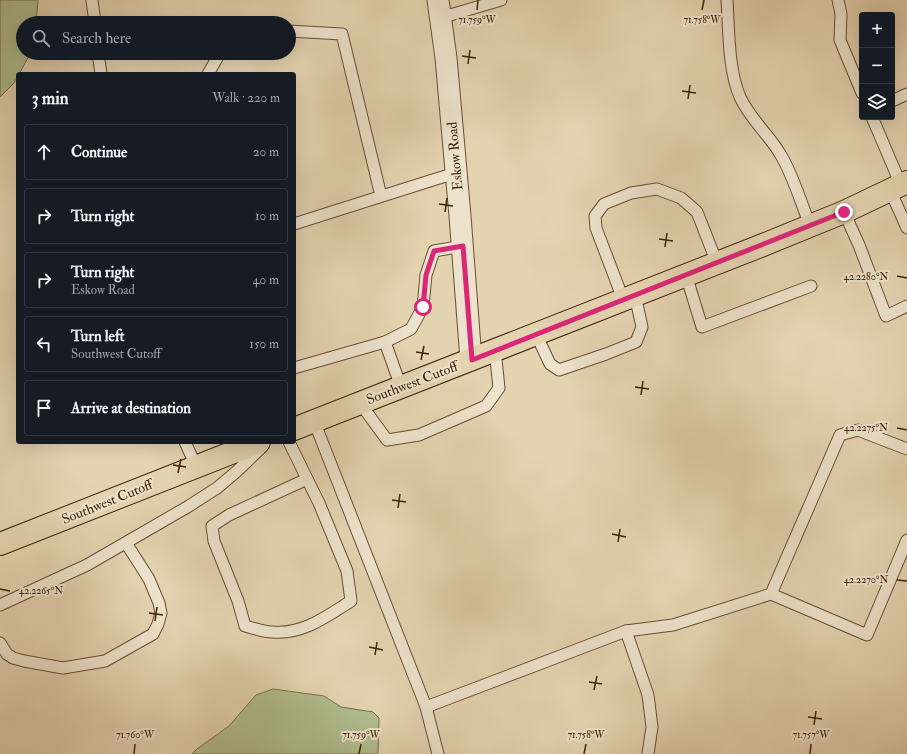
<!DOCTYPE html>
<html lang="en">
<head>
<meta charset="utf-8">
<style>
	:root { --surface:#171b24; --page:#20242c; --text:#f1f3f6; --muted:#9ea1a6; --line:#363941 }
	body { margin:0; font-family:"IM FELL Double Pica",serif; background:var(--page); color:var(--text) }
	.controls { position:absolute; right:12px; top:12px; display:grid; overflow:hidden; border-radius:4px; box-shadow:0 4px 16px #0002 }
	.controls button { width:36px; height:36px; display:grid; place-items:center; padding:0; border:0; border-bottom:1px solid var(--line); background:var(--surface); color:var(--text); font:20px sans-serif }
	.stop { position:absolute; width:12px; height:12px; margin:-9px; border:3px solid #db2777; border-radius:50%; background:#fff }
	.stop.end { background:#db2777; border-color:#fff; box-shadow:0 1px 4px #0008 }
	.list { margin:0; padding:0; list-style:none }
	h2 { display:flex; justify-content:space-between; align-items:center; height:52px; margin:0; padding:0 16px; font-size:17px }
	h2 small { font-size:13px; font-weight:400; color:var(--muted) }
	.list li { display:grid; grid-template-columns:26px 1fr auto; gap:12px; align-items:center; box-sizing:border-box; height:56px; margin:0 8px 8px; padding:0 8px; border:1px solid var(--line); border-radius:4px }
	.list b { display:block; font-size:15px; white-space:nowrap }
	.list p { margin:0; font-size:13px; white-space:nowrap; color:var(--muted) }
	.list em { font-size:13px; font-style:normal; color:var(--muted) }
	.icon { flex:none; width:22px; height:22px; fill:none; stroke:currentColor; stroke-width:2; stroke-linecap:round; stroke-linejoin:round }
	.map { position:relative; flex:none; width:907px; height:754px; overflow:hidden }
	.search { position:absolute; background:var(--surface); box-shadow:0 4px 16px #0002; left:16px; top:16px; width:280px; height:44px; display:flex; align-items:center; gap:10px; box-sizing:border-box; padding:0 14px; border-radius:22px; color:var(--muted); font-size:15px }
	.panel { position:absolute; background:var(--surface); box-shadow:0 4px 16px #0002; left:16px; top:72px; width:280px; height:372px; border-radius:4px }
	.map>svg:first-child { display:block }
	.green { fill:#b0bd8e; stroke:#78704a }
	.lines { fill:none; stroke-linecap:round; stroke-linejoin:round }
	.lane-casing { stroke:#684e32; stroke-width:13 }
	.street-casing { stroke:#684e32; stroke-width:23 }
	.primary-casing { stroke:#3f2207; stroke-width:24 }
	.lane { stroke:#ede2cc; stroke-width:11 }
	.street { stroke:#ede2cc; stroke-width:21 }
	.primary { stroke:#e4d3b1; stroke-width:22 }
	.route { stroke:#db2777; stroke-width:5 }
	.ticks { fill:none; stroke:#3f2207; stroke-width:1.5 }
	.labels { text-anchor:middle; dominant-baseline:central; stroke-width:4; stroke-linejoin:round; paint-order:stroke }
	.street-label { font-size:14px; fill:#3f2207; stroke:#ede2cc }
	.ticks-label { font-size:10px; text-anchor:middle; fill:#3f2207; stroke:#ede2cc; stroke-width:4; stroke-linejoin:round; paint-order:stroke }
</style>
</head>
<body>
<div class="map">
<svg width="907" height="754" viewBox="0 0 907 754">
	<rect width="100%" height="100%" fill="#e4d3b1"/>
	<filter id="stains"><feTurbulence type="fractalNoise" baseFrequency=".005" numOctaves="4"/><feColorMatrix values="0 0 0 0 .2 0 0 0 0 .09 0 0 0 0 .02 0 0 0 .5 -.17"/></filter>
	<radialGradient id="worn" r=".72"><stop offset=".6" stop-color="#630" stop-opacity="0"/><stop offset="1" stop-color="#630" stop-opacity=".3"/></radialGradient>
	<g class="green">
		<path d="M0,0H38L36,23H23V53H29V56L14,83L0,97Z"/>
		<path d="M273,689L324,696L341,707L373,712L379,718L378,754H192L197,749L229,726L256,695Z"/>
	</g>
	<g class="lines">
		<g class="lane-casing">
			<g id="lane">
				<path d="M92,0L95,23"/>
				<path d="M727,0C729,30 728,69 740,97C751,121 770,135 782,157C794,178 801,203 810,225"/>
				<path d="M838,0L841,14L840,40L862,93"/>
				<path d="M440,18L501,0"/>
				<path d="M289,31L342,34L381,196"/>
				<path d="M98,53L101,74"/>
				<path d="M208,74L220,53"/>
				<path d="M892,101L907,94"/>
				<path d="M872,117L901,185"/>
				<path d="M890,190L907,228"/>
				<path d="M844,212L859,245L886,316L907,306"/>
				<path d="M294,224L436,179L456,173"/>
				<path d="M686,275L702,327L811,286"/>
				<path d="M623,299L596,228L595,216L604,204L631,193L657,189L681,198L697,212L717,263"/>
				<path d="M536,334L550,364L559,370L606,354L636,342L642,327L635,295"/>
				<path d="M385,342L401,387"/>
				<path d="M294,368L385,342L411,329L423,307L426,275L434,251L463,246"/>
				<path d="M360,403L387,440L419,435L486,406L499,388L495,350"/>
				<path d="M314,421L426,707L626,631L673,625L771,594L867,635L907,540"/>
				<path d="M185,442L196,466"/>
				<path d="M289,442L319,503L347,571L351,601C326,617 302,635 272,632C263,632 253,628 245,626L238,601L214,541L212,526L229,515L307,479"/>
				<path d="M771,594L840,435L858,430L907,449"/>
				<path d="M0,605L87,565L189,506L217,488L236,472L262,447"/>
				<path d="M626,631L648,695L652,727L648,754"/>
				<path d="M0,643L7,654L13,658L24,661L63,668L105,661L153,634L158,624L161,613L159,603L149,579L126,543"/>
				<path d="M426,707L438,754"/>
			</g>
		</g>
		<g class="street-casing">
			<path id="street" d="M438,0L446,58L460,216L471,360"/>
		</g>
		<g class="primary-casing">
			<g id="primary">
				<path d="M294,429L763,245L844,212L907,182"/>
				<path d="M0,544L259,442"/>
			</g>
		</g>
		<use href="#lane" class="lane"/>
		<use href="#street" class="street"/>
		<use href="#primary" class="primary"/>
	</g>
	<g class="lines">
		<path class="route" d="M423,307L426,275L434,251L463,246L472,360L844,212"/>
	</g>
	<path class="ticks" d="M477,10L478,0M702,10L704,0M462,56L476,58M468,64L470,50M682,91L696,93M688,99L690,85M439,204L453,206M445,212L447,198M659,239L673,241M665,247L667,233M897,276L907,278M416,352L429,354M421,360L424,346M635,387L649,389M641,395L643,381M897,428L907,430M173,465L186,467M178,473L181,459M392,500L406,502M398,508L400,494M612,534L626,537M618,542L620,529M897,580L907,581M0,589L10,591M149,613L163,615M155,621L157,607M369,647L383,650M375,655L377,642M589,682L602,684M594,690L597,676M808,717L822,719M814,725L816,711M134,754L135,744M359,754L361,744M584,754L586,744M810,754L811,744"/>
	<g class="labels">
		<g class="street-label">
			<text transform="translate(455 156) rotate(-95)">Eskow Road</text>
			<text transform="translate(412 383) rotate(-21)">Southwest Cutoff</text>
			<text transform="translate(107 502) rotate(-22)">Southwest Cutoff</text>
		</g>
	</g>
	<g class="ticks-label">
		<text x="477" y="23">71.759°W</text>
		<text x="702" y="23">71.758°W</text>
		<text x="866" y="280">42.2280°N</text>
		<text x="866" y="431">42.2275°N</text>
		<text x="866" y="583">42.2270°N</text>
		<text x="41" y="594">42.2265°N</text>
		<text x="135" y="738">71.760°W</text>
		<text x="361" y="738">71.759°W</text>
		<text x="586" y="738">71.758°W</text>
		<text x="811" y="738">71.757°W</text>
	</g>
	<rect width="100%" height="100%" filter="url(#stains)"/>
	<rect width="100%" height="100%" fill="url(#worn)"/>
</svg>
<div class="controls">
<button>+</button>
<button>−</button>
<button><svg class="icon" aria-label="layers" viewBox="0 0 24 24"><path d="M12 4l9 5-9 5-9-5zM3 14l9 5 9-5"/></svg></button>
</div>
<div class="stop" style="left:423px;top:307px"></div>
<div class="stop end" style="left:844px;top:212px"></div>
<div class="search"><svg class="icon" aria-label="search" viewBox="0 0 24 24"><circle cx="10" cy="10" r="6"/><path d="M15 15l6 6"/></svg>Search here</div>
<section class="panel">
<h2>3 min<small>Walk · 220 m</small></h2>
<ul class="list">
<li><svg class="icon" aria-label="ahead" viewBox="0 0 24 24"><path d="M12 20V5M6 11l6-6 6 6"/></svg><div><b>Continue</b></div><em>20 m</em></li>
<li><svg class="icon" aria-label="right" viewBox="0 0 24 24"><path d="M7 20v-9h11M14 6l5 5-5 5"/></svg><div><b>Turn right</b></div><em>10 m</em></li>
<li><svg class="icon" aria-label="right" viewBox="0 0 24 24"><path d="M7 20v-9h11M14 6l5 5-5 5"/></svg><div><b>Turn right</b><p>Eskow Road</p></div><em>40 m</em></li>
<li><svg class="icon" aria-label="left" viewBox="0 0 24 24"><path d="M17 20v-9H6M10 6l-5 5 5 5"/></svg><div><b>Turn left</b><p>Southwest Cutoff</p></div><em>150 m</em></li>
<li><svg class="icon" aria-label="arrive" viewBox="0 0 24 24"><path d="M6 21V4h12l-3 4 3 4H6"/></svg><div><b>Arrive at destination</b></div></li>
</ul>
</section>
</div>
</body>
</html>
